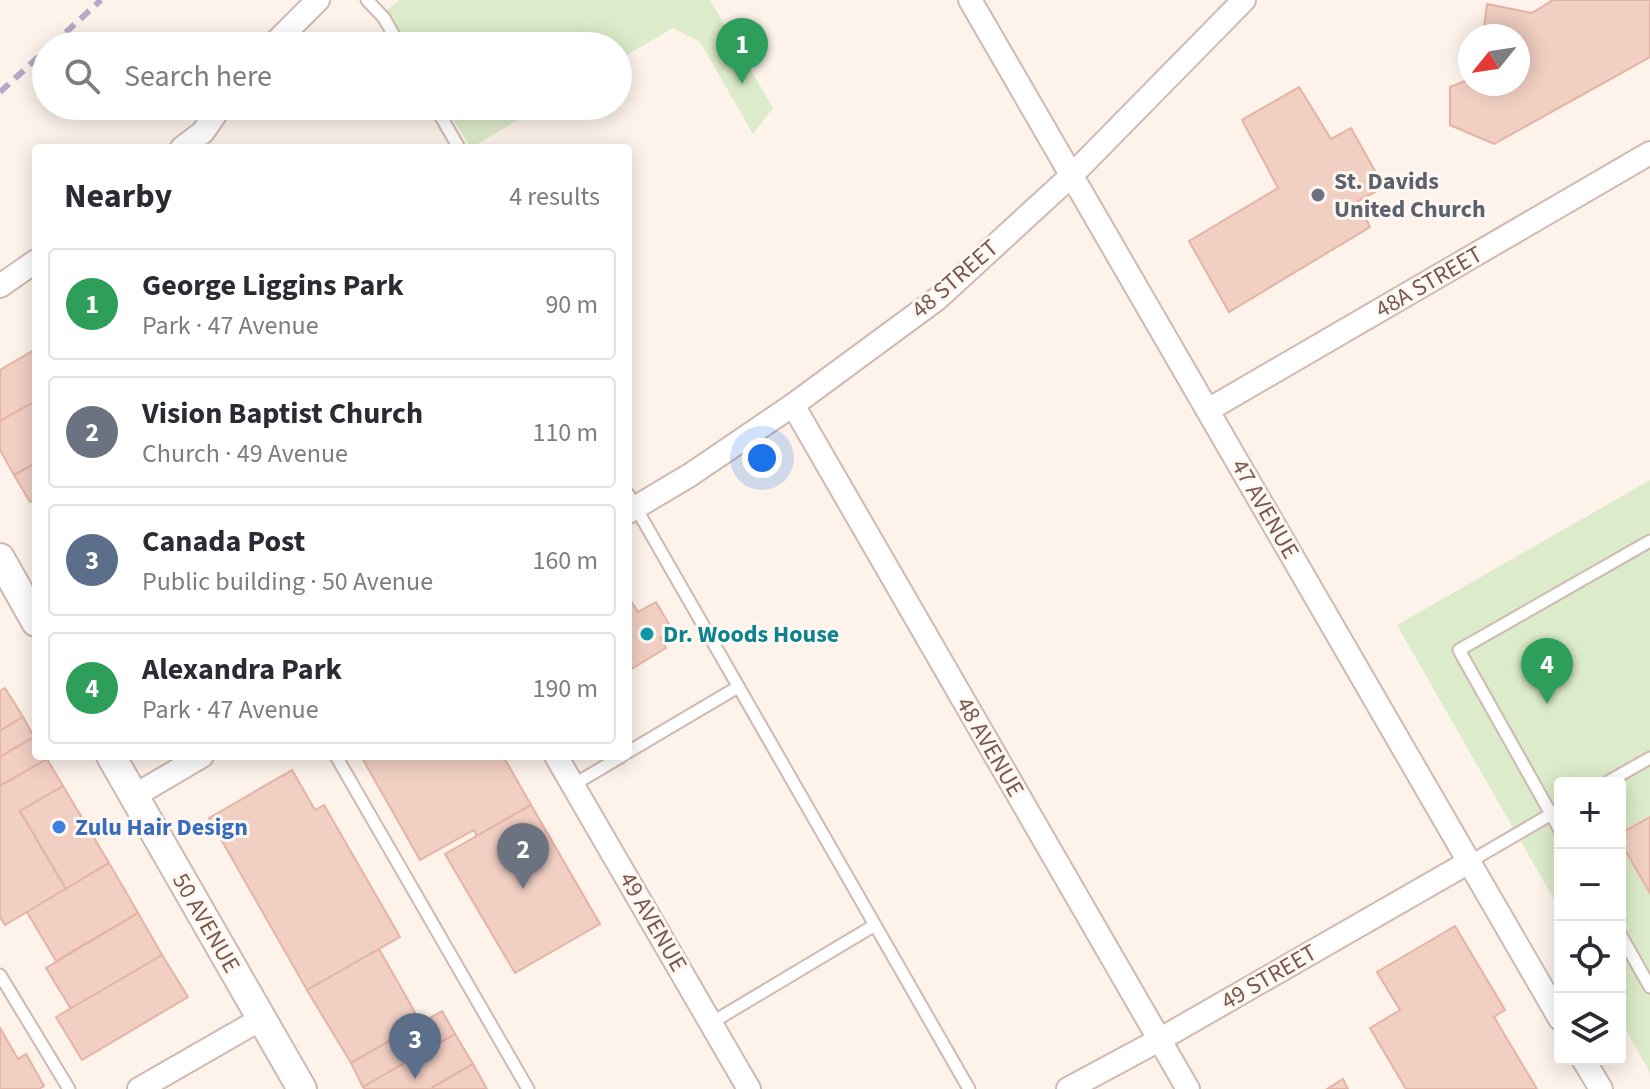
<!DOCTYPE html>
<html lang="en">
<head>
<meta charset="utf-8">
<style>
	:root { --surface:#fff; --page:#f2f2f3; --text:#2b2b33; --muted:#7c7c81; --line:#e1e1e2; --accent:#e45e53 }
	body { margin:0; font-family:"Source Sans 3",sans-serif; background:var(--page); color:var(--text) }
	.controls { position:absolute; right:24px; bottom:24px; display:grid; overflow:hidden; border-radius:8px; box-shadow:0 4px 20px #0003 }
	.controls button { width:72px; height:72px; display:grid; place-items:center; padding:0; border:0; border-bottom:2px solid var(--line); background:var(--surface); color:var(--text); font:40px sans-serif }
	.compass { position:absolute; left:1458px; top:24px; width:72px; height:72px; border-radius:50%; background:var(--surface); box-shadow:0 4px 20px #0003; rotate:240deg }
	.you { position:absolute; left:762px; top:458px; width:28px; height:28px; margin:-20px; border:6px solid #fff; border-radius:50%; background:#1a73e8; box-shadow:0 0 0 12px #1a73e833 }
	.badge { display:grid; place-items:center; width:52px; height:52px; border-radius:50%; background:var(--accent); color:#fff; font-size:26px; font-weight:700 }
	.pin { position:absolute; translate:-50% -66px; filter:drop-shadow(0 2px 4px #0008) }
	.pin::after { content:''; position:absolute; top:42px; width:28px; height:24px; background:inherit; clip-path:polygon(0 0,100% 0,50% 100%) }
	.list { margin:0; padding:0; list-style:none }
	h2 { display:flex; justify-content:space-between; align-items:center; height:104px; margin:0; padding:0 32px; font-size:34px }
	h2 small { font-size:26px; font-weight:400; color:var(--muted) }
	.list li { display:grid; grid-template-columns:52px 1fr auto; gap:24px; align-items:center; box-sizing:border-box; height:112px; margin:0 16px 16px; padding:0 16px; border:2px solid var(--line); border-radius:8px }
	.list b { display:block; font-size:30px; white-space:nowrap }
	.list p { margin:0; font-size:26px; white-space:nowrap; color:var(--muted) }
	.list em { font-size:26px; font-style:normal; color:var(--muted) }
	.icon { flex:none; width:44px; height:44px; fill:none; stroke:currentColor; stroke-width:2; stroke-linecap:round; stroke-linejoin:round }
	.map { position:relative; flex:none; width:1650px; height:1089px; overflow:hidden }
	.search { position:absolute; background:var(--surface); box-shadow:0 4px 20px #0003; left:32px; top:32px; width:600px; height:88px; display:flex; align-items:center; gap:20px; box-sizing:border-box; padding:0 28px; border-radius:44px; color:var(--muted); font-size:30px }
	.panel { position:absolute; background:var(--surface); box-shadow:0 4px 20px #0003; left:32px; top:144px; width:600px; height:616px; border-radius:8px }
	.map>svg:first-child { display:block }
	.green { fill:#dcebc9 }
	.building { fill:#f2cfc3; stroke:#e5b3a3; stroke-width:2 }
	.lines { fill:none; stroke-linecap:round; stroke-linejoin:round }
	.service-casing { stroke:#d0b9b0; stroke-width:15 }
	.minor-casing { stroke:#d0b9b0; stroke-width:26 }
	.tertiary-casing { stroke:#d0b9b0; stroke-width:32 }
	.service { stroke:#fff; stroke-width:11 }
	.minor { stroke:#fff; stroke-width:22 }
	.tertiary { stroke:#fff; stroke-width:28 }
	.rail { stroke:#b5a8c8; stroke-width:6; stroke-dasharray:12 8; stroke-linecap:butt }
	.worship-dot { fill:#6b7280; stroke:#fff8f2; stroke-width:3 }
	.culture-dot { fill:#0f9aa8; stroke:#fff8f2; stroke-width:3 }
	.shop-dot { fill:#3f7fe0; stroke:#fff8f2; stroke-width:3 }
	.labels { text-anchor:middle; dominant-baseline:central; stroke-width:6; stroke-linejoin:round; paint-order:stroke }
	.worship-label { font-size:24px; font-weight:bold; fill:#5b616d; stroke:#fff8f2; text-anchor:start }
	.street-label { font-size:24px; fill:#79574d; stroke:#fff8f2 }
	.culture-label { font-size:24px; font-weight:bold; fill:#0d838f; stroke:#fff8f2; text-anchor:start }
	.shop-label { font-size:24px; font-weight:bold; fill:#366cbe; stroke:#fff8f2; text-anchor:start }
</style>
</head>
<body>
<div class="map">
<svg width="1650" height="1089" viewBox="0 0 1650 1089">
	<rect width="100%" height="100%" fill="#fdf3eb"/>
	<g class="green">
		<path d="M399,0H710L773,108L753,134L700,42L673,28L618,60V46H407L385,12Z"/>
		<path d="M445,106H541L471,148Z"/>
		<path d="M1650,480V1073L1620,1019V783H1560V910L1397,625Z"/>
	</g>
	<g class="building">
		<path d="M1553,0H1650V57L1494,144L1450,125V87L1470,79V84H1518V36H1483L1487,4L1532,13Z"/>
		<path d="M1299,87L1331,139L1351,128L1384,187L1358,201L1370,227L1229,312L1189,241L1278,188L1242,120Z"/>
		<path d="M36,349V401L0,421V370Z"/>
		<path d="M36,401V463L14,475L0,450V421Z"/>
		<path d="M36,463V499L30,502L14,475Z"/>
		<path d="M628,596L638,612L656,602L673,631L660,638L666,648L628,671Z"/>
		<path d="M5,688L23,717L0,731V691Z"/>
		<path d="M23,717L34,737L0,757V731Z"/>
		<path d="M34,737L36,756H45L47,759L0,786V757Z"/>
		<path d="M361,756H503L531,805L477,836L474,830L420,860Z"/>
		<path d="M47,759L63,786L20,811L66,889L5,925L0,917V786Z"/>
		<path d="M292,770L315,810L324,805L400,937L307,990L209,818Z"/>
		<path d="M63,786L109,863L66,889L20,811Z"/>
		<path d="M531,805L600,924L515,973L445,854Z"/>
		<path d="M1650,817V893L1620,841V834Z"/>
		<path d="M109,863L138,913L56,961L27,912Z"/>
		<path d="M138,913L162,955L71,1009L46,968Z"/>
		<path d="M1455,926L1505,1010L1494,1017L1537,1089H1406L1370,1028L1400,1010L1377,972Z"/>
		<path d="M379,949L421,1023L351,1063L307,990Z"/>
		<path d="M162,955L188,997L82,1060L56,1017Z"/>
		<path d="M442,1011L455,1034L363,1087L351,1063Z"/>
		<path d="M0,1028L18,1059L26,1054L44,1086L39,1089H0Z"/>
		<path d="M455,1034L473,1064L430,1089H365L363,1087Z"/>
		<path d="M473,1064L487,1089H430Z"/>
		<path d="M1343,1079L1348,1089H1327Z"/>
	</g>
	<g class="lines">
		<g class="service-casing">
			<g id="service">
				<path d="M367,0L384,18L400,46"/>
				<path d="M435,106L459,148"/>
				<path d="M628,494L969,1089"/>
				<path d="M628,752L738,687"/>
				<path d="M336,756L528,1089"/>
				<path d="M1606,783L1650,758"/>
				<path d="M573,785L622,756"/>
				<path d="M1560,830L1459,650L1650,541"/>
				<path d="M1469,862L1560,809"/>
				<path d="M1620,934L1650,987"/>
				<path d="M0,975L69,1089"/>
				<path d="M711,1023L875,925"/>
			</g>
		</g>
		<g class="minor-casing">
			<g id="minor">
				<path d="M970,0L1560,1019"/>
				<path d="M272,46L318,0"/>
				<path d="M182,148L203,132L221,106"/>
				<path d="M0,286L36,261"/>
				<path d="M793,405L1188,1089"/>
				<path d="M1208,410L1650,153"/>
				<path d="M628,512L690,475L793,405L937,299L1072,175L1244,0"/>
				<path d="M556,756L749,1089"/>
				<path d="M134,796L202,756"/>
				<path d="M1583,1059L1601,1089"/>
				<path d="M139,1089L261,1019"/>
				<path d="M1068,1089L1159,1040L1469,862"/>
			</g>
		</g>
		<g class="tertiary-casing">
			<g id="tertiary">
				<path d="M0,558L36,622"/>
				<path d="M111,756L302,1089"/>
			</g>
		</g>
		<use href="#service" class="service"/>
		<use href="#minor" class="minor"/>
		<use href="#tertiary" class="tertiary"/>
		<g class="rail">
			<path d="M51,46L101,0"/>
			<path d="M0,92L46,50"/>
		</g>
	</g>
	<circle class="worship-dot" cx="1318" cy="195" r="8"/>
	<circle class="culture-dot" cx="647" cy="634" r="8"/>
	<circle class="shop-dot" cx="59" cy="827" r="8"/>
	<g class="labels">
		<g class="worship-label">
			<text x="1334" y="181">St. Davids<tspan x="1334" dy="28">United Church</tspan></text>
		</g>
		<g class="street-label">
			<text transform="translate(955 279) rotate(-41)">48 STREET</text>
			<text transform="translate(1429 282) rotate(-30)">48A STREET</text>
			<text transform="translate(1265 509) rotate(60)">47 AVENUE</text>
			<text transform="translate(990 747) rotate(60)">48 AVENUE</text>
			<text transform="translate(653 922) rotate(60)">49 AVENUE</text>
			<text transform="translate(206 923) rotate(60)">50 AVENUE</text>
			<text transform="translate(1269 977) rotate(-30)">49 STREET</text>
		</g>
		<g class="culture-label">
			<text x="663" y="634">Dr. Woods House</text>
		</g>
		<g class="shop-label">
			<text x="75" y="827">Zulu Hair Design</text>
		</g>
	</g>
</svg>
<div class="controls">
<button>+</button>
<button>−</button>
<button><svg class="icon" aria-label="locate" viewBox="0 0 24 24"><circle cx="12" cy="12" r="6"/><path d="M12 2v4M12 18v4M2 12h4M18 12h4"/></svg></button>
<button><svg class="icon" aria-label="layers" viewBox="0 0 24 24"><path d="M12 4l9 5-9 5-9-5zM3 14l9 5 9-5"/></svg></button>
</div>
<svg class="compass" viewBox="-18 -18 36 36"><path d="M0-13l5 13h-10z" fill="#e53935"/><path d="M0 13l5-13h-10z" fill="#7c7c81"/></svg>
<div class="you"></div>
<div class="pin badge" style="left:742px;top:84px;background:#2e9e5b">1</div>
<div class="pin badge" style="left:523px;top:889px;background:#6b7280">2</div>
<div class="pin badge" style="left:415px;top:1079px;background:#5c6f8a">3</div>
<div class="pin badge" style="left:1547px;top:704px;background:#2e9e5b">4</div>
<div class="search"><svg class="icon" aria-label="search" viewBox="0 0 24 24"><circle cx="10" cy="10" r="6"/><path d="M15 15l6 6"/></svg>Search here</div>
<section class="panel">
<h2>Nearby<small>4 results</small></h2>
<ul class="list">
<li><span class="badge" style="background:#2e9e5b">1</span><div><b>George Liggins Park</b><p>Park · 47 Avenue</p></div><em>90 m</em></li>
<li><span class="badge" style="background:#6b7280">2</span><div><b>Vision Baptist Church</b><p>Church · 49 Avenue</p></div><em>110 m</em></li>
<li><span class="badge" style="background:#5c6f8a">3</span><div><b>Canada Post</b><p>Public building · 50 Avenue</p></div><em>160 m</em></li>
<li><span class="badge" style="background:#2e9e5b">4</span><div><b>Alexandra Park</b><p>Park · 47 Avenue</p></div><em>190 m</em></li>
</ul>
</section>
</div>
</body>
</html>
